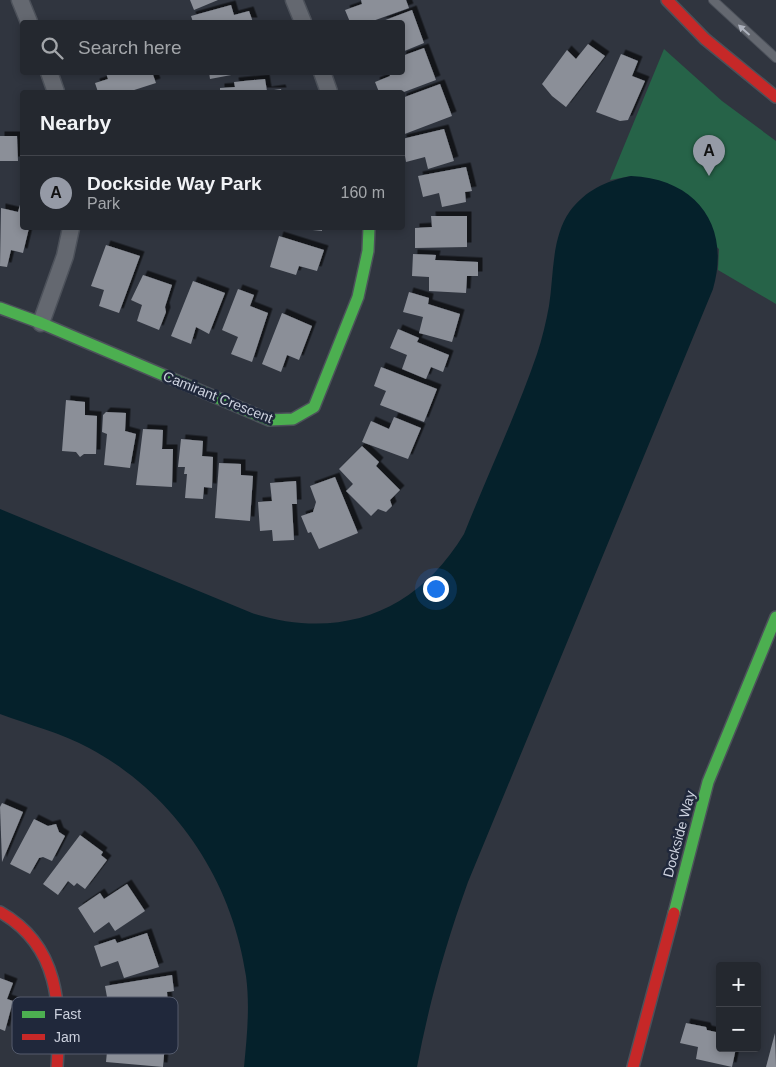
<!DOCTYPE html>
<html lang="en">
<head>
<meta charset="utf-8">
<style>
	:root { --surface:#24282f; --page:#2c3037; --text:#f1f3f6; --muted:#a3a6aa; --line:#41444b; --accent:#959aa6 }
	body { margin:0; font-family:Arial,sans-serif; background:var(--page); color:var(--text) }
	.controls { position:absolute; right:15px; bottom:15px; display:grid; overflow:hidden; border-radius:5px; box-shadow:0 2px 8px #0003 }
	.controls button { width:45px; height:45px; display:grid; place-items:center; padding:0; border:0; border-bottom:1px solid var(--line); background:var(--surface); color:var(--text); font:25px sans-serif }
	.you { position:absolute; left:435px; top:588px; width:18px; height:18px; margin:-12px; border:4px solid #fff; border-radius:50%; background:#1a73e8; box-shadow:0 0 0 8px #1a73e833 }
	.badge { display:grid; place-items:center; width:32px; height:32px; border-radius:50%; background:var(--accent); color:#111; font-size:16px; font-weight:700 }
	.pin { position:absolute; translate:-50% -41px; filter:drop-shadow(0 1px 2px #0008) }
	.pin::after { content:''; position:absolute; top:26px; width:18px; height:15px; background:inherit; clip-path:polygon(0 0,100% 0,50% 100%) }
	.list { margin:0; padding:0; list-style:none }
	h2 { display:flex; justify-content:space-between; align-items:center; height:65px; margin:0; padding:0 20px; font-size:21px }
	h2 small { font-size:16px; font-weight:400; color:var(--muted) }
	.list li { display:grid; grid-template-columns:32px 1fr auto; gap:15px; align-items:center; box-sizing:border-box; height:75px; padding:0 20px; border-top:1px solid var(--line) }
	.list b { display:block; font-size:19px; white-space:nowrap }
	.list p { margin:0; font-size:16px; white-space:nowrap; color:var(--muted) }
	.list em { font-size:16px; font-style:normal; color:var(--muted) }
	.icon { flex:none; width:28px; height:28px; fill:none; stroke:currentColor; stroke-width:2; stroke-linecap:round; stroke-linejoin:round }
	.map { position:relative; flex:none; width:776px; height:1067px; overflow:hidden }
	.search { position:absolute; background:var(--surface); box-shadow:0 2px 8px #0003; left:20px; top:20px; width:385px; height:55px; display:flex; align-items:center; gap:12px; box-sizing:border-box; padding:0 18px; border-radius:5px; color:var(--muted); font-size:19px }
	.panel { position:absolute; background:var(--surface); box-shadow:0 2px 8px #0003; left:20px; top:90px; width:385px; height:140px; border-radius:5px }
	.map>svg:first-child { display:block }
	.green { fill:#266348 }
	.water { fill:#05212b }
	.building { fill:#8b8f98; filter:url(#shadow) }
	.lines { fill:none; stroke-linecap:round; stroke-linejoin:round }
	.lane-casing { stroke:#4c515a; stroke-width:10 }
	.street-casing { stroke:#4c515a; stroke-width:19 }
	.fast-casing { stroke:#4c515a; stroke-width:14 }
	.jam-casing { stroke:#4c515a; stroke-width:14 }
	.lane { stroke:#646870; stroke-width:8 }
	.street { stroke:#646870; stroke-width:16 }
	.fast { stroke:#4caf50; stroke-width:11 }
	.jam { stroke:#c62828; stroke-width:11 }
	.oneway { fill:#adb2bd }
	.labels { text-anchor:middle; dominant-baseline:central; stroke-width:5; stroke-linejoin:round; paint-order:stroke }
	.street-label { font-size:14px; fill:#ccd1de; stroke:#20283b }
	.key { fill:#20283b; stroke:#545b6c; stroke-width:1 }
	.key-label { font-size:14px; fill:#ccd1de }
</style>
</head>
<body>
<div class="map">
<svg width="776" height="1067" viewBox="0 0 776 1067">
	<defs>
		<filter id="shadow"><feDropShadow dx="4.5" dy="-4.5" stdDeviation="0" flood-color="#0009"/></filter>
	</defs>
	<rect width="100%" height="100%" fill="#30353f"/>
	<path class="green" d="M664,49L722,101L776,141V304L718,270L719,249L631,176L610,180Z"/>
	<path class="water" d="M631,176C697,179 731,226 713,289L468,882C446,943 429,1003 417,1067H244C247,1037 250,1006 246,976C232,880 175,794 89,748C62,733 29,725 0,714V509L252,613C340,641 416,613 464,534C488,474 516,415 537,354C542,339 546,322 549,306C554,275 551,238 570,211C586,190 606,181 631,176Z"/>
	<g class="building">
		<path d="M190,0H218L194,10Z"/>
		<path d="M361,0H406L409,8L370,22H350L345,10L362,4Z"/>
		<path d="M231,5L234,15L249,11L253,22H193L191,16Z"/>
		<path d="M412,10L424,43L402,52V22H380Z"/>
		<path d="M588,44L605,56L566,107L552,96L542,84L567,50L576,59Z"/>
		<path d="M424,48L436,80L404,92H379L375,82L390,76L389,72H402V56Z"/>
		<path d="M621,54L638,61L632,76L645,81L628,120L620,121L596,112Z"/>
		<path d="M109,72H152L156,83L128,92H98L95,83L108,79L106,73Z"/>
		<path d="M209,72H242V73L210,79Z"/>
		<path d="M265,79L267,91L281,89L282,92H220V88L235,87L234,82Z"/>
		<path d="M440,84L452,116L402,135V112L404,111L402,98Z"/>
		<path d="M444,129L454,161L428,169L425,157L406,162L402,139Z"/>
		<path d="M0,136H17L18,161H0Z"/>
		<path d="M466,167L472,191L465,192L466,202L442,207L439,193L423,197L418,176Z"/>
		<path d="M21,201H22V228H29L23,253L11,250L7,267L0,266L1,208L18,212Z"/>
		<path d="M431,216H467V247L415,248V228L432,227Z"/>
		<path d="M294,228H322V231Z"/>
		<path d="M279,236L324,250L317,271L299,266L296,275L270,267Z"/>
		<path d="M106,245L140,256L119,313L99,306L104,290L91,286Z"/>
		<path d="M413,254L436,255L435,260L478,262V276H467L466,293L429,291V277L412,276Z"/>
		<path d="M143,275L172,285L165,307L166,312L159,330L137,321L142,305L131,300Z"/>
		<path d="M193,281L225,293L209,334L196,327L191,344L171,336Z"/>
		<path d="M238,289L254,295L250,306L268,313L252,362L231,354L238,337L222,330Z"/>
		<path d="M409,292L429,298L428,304L460,314L452,342L419,333L423,317L403,312Z"/>
		<path d="M282,313L312,326L299,360L287,355L281,372L262,364Z"/>
		<path d="M398,329L419,338L417,342L449,355L443,372L431,367L426,379L402,369L407,355L390,348Z"/>
		<path d="M381,367L437,389L424,422L380,405L386,391L374,386Z"/>
		<path d="M66,400L85,402V415L97,416L96,454H84L80,457L76,452L62,451Z"/>
		<path d="M106,412L126,413L125,431L136,434L130,468L104,465L107,434L102,432L103,415Z"/>
		<path d="M394,417L421,428L408,459L362,442L371,421L389,429Z"/>
		<path d="M143,429L163,430L162,449H173L172,487L136,485Z"/>
		<path d="M181,439L203,441L202,456L213,457L212,488L204,487L203,499L185,498L187,474H184L185,467H178Z"/>
		<path d="M362,446L379,462L376,466L400,490L390,500L392,506L386,512L378,509L371,516L346,491L353,484L339,469Z"/>
		<path d="M219,463L241,464V475L253,476L250,521L215,518Z"/>
		<path d="M335,477L358,533L319,549L311,532L308,533L301,516L313,512L316,502L310,486Z"/>
		<path d="M296,481L297,504H292L294,540L273,541L272,530L260,531L258,502L272,501L270,483Z"/>
		<path d="M2,803L23,812L2,862L0,807Z"/>
		<path d="M34,819L48,826L56,824L59,832L65,836L52,861L43,857L39,858L30,874L10,864Z"/>
		<path d="M80,835L103,852L101,855L107,860L85,889L77,883L74,886L68,881L58,895L43,884Z"/>
		<path d="M127,884L145,911L115,931L109,922L94,933L78,908L100,893L104,899Z"/>
		<path d="M147,933L159,967L124,978L118,961L101,967L94,946L115,939L117,943Z"/>
		<path d="M172,975L174,991L167,992L169,1017L132,1024L126,1005L109,1008L105,986Z"/>
		<path d="M0,978L13,983L7,999L13,1001L5,1031L0,1029Z"/>
		<path d="M686,1023L706,1027L707,1030L720,1033V1048H736L732,1067L696,1059L698,1047L680,1043Z"/>
		<path d="M128,1029L166,1032L163,1067L106,1062L108,1041L127,1043Z"/>
		<path d="M775,1033L776,1067H766Z"/>
	</g>
	<g class="lines">
		<g class="lane-casing">
			<path id="lane" d="M713,0L776,58"/>
		</g>
		<g class="street-casing">
			<g id="street">
				<path d="M20,0L29,22"/>
				<path d="M294,0L303,22"/>
				<path d="M49,72L56,92"/>
				<path d="M322,72L329,92"/>
				<path d="M41,323L65,256L71,228"/>
			</g>
		</g>
		<g class="fast-casing">
			<g id="fast">
				<path d="M0,308L41,323L269,420L293,419L314,407L358,297L368,251L369,228"/>
				<path d="M674,913L708,782L776,617"/>
			</g>
		</g>
		<g class="jam-casing">
			<g id="jam">
				<path d="M667,0L705,39L776,97"/>
				<path d="M0,912C60,946 61,1006 57,1067"/>
				<path d="M633,1067L674,913"/>
			</g>
		</g>
		<use href="#lane" class="lane"/>
		<use href="#street" class="street"/>
		<use href="#fast" class="fast"/>
		<use href="#jam" class="jam"/>
	</g>
	<defs><path id="oneway-solid" d="M-6-.8H1V-3.2L6.5 0L1 3.2V.8H-6Z" transform="scale(1.25)"/></defs>
	<use class="oneway" href="#oneway-solid" transform="translate(744 30) rotate(-138)"/>
	<g class="labels">
		<g class="street-label">
			<text transform="translate(218 397) rotate(22)">Camirant Crescent</text>
			<text transform="translate(679 834) rotate(-75)">Dockside Way</text>
		</g>
	</g>
	<rect x="12" y="997" width="166" height="57" rx="8" class="key"/>
	<rect x="22" y="1011" width="23" height="7" fill="#4caf50"/>
	<rect x="22" y="1034" width="23" height="6" fill="#c62828"/>
	<g class="key-label">
		<text x="54" y="1019">Fast</text>
		<text x="54" y="1042">Jam</text>
	</g>
</svg>
<div class="controls">
<button>+</button>
<button>−</button>
</div>
<div class="you"></div>
<div class="pin badge" style="left:709px;top:176px">A</div>
<div class="search"><svg class="icon" aria-label="search" viewBox="0 0 24 24"><circle cx="10" cy="10" r="6"/><path d="M15 15l6 6"/></svg>Search here</div>
<section class="panel">
<h2>Nearby<small></small></h2>
<ul class="list">
<li><span class="badge">A</span><div><b>Dockside Way Park</b><p>Park</p></div><em>160 m</em></li>
</ul>
</section>
</div>
</body>
</html>
